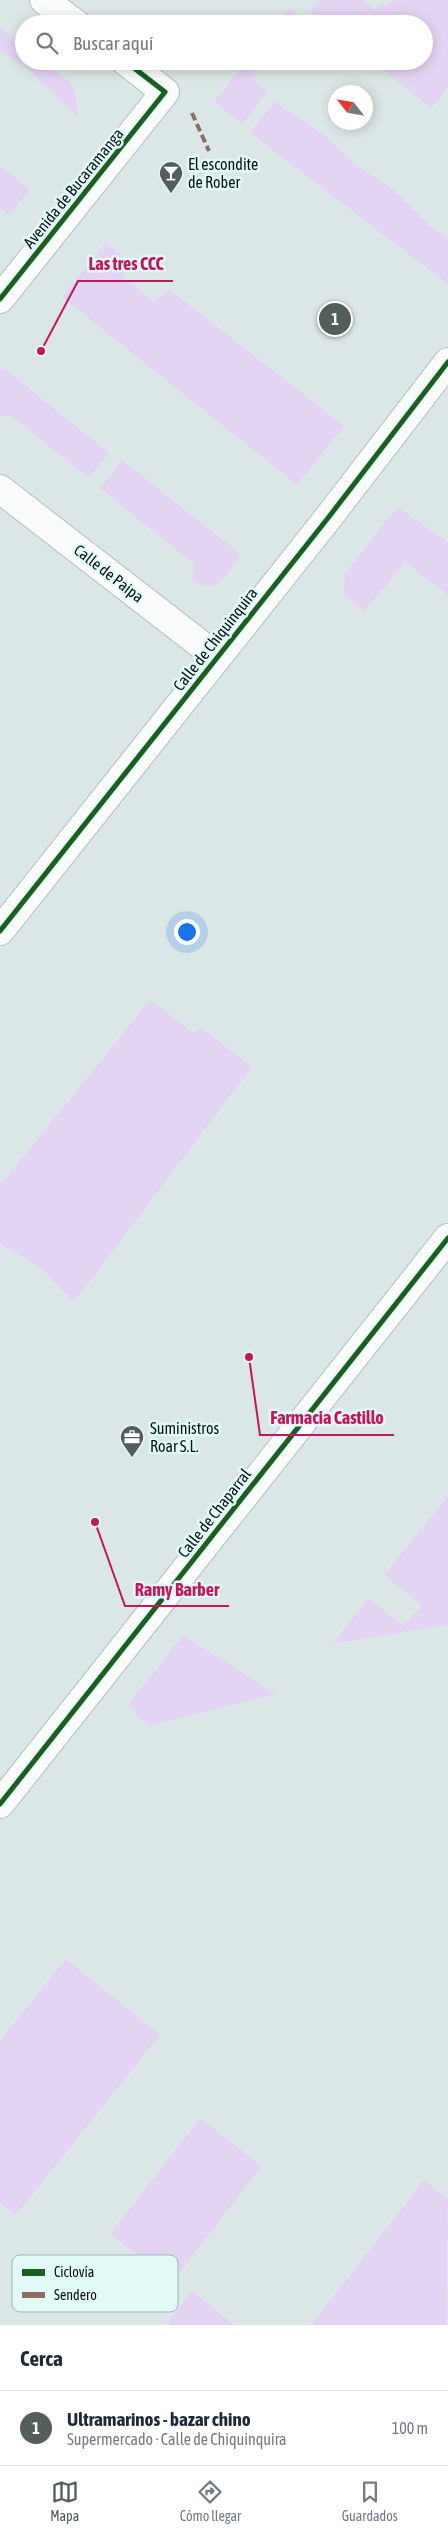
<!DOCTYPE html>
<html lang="es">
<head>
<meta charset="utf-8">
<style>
	:root { --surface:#fff; --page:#f6f6f7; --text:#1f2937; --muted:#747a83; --line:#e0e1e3; --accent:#535d5c }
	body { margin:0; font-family:"Asap Condensed",sans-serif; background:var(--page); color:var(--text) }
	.compass { position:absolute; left:328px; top:85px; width:45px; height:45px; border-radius:50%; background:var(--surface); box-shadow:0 2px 12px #0003; rotate:301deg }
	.you { position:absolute; left:186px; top:931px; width:18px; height:18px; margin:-12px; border:4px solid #fff; border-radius:50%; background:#1a73e8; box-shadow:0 0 0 8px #1a73e833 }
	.badge { display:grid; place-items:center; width:32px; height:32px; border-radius:50%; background:var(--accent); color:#fff; font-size:16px; font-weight:700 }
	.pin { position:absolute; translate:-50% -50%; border:2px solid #fff; box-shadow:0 1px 5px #0006 }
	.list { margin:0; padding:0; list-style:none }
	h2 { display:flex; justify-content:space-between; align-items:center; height:65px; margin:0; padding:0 20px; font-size:21px }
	h2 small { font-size:16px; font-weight:400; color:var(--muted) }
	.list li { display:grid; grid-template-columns:32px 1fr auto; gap:15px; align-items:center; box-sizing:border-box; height:75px; padding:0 20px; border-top:1px solid var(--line) }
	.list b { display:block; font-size:19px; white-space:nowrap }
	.list p { margin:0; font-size:16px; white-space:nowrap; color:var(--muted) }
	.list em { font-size:16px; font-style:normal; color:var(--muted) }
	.icon { flex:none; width:28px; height:28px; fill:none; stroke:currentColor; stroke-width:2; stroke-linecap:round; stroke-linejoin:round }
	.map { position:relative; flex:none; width:448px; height:2325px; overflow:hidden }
	.search { position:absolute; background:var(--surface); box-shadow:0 2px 12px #0003; left:15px; right:15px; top:15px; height:55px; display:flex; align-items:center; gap:12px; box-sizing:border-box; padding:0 18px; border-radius:28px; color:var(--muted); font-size:19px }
	.sheet { height:140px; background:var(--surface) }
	nav { display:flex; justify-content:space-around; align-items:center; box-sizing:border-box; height:70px; border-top:1px solid var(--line); background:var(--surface); font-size:14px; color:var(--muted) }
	nav a { display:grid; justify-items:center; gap:2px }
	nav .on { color:var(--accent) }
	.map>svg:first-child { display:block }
	.green { fill:#e4d4f4 }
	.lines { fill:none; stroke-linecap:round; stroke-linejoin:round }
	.street-casing { stroke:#b4bfbd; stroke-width:30 }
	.street { stroke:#fafbfb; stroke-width:28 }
	.quiet { stroke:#8d6e63; stroke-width:4; stroke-dasharray:8 4; stroke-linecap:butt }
	.cycleway-casing { stroke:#e2faf7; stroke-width:8 }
	.cycleway { stroke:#1b5e20; stroke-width:5 }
	.labels { text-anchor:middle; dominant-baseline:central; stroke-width:5; stroke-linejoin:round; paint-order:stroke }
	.poi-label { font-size:16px; fill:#0a1312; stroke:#e2faf7; text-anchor:start }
	.street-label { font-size:16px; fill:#0a1312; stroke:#e2faf7 }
	.key { fill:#e2faf7; stroke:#a1b5b2; stroke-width:1 }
	.key-label { font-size:14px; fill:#0a1312 }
	.leader { fill:none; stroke:#c2185b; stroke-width:2 }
	.callout-dot { fill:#c2185b; stroke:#e2faf7; stroke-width:2 }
	.callout-label { font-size:18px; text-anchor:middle; font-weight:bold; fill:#c2185b; stroke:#e2faf7; stroke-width:5; stroke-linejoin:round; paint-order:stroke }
</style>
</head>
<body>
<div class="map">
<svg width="448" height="2325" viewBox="0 0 448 2325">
	<rect width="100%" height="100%" fill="#dbe7e6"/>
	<g class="green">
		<path d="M320,0H362L375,10L381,3L386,6L393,0H448V87L431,108L372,61H424V24H325L310,12Z"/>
		<path d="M289,8L310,24H276Z"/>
		<path d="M0,27L24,46V61H43L71,83L75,91L79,119L30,70L0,51Z"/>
		<path d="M246,61H254L249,67L257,74L253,79L267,92L243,124L214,102Z"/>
		<path d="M275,101L283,108L326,136L358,167L392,188L434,230L448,237V284L250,133Z"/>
		<path d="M0,166L30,189L10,216L0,208Z"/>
		<path d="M106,243L132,264L122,277L154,302L169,289L344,426L297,485L62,297Z"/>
		<path d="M3,367L109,453L89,478L9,414L0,417V370Z"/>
		<path d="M122,460L232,547L240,557C224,577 219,595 192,581L194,564L100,488Z"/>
		<path d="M397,507L448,542V595L405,562L364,612L345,596L344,575Z"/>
		<path d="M150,1000L195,1034L201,1027L252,1067L74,1302L40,1267L0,1244V1182L2,1183Z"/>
		<path d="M448,1496V1625L333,1644L368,1598L404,1626L422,1605L384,1575Z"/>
		<path d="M183,1635L276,1694L148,1726L128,1705Z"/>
		<path d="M66,1959L160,2035L16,2215L0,2203V2041Z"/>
		<path d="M200,2118L262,2166L172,2282L110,2234Z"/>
		<path d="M424,2180L448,2199L446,2325H311Z"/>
		<path d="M192,2291L234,2325H166Z"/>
	</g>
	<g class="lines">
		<g class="street-casing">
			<g id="street">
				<path d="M44,0L76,24"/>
				<path d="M0,299L165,92L125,61"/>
				<path d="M0,489L217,657"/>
				<path d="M0,931L328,518L448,362"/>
				<path d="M0,1804L448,1238"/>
			</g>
		</g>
		<use href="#street" class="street"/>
		<path class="quiet" d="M192,113L209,151"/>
		<g class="cycleway-casing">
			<g id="cycleway">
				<path d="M0,299L165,92L125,61"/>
				<path d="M0,931L328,518L448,362"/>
				<path d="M0,1804L448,1238"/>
			</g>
		</g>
		<use href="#cycleway" class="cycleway"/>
	</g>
	<defs>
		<g id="bar-pin" transform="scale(1.25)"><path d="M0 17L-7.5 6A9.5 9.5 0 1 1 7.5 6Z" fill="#535d5c" stroke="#e2faf7"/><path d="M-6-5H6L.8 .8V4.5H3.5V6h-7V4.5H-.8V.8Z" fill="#fff"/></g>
		<g id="office-pin" transform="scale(1.25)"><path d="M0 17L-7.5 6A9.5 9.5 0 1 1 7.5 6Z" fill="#535d5c" stroke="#e2faf7"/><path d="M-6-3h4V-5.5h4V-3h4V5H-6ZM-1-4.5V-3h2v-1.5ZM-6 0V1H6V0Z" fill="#fff"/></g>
	</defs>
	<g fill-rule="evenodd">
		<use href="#bar-pin" x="171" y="173"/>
		<use href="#office-pin" x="132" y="1437"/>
	</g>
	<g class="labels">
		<g class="poi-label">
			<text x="188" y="164">El escondite<tspan x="188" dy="18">de Rober</tspan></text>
			<text x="150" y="1428">Suministros<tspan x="150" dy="18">Roar S.L.</tspan></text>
		</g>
		<g class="street-label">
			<text transform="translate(73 188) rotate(-51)">Avenida de Bucaramanga</text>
			<text transform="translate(109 573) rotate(38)">Calle de Paipa</text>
			<text transform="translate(215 639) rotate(-52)">Calle de Chiquinquira</text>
			<text transform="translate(214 1513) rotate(-52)">Calle de Chaparral</text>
		</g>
	</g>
	<rect x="12" y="2255" width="166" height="57" rx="8" class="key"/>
	<rect x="22" y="2269" width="23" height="7" fill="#1b5e20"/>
	<rect x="22" y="2292" width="23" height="6" fill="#8d6e63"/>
	<g class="key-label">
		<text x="54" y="2277">Ciclovía</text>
		<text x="54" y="2300">Sendero</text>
	</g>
	<path class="leader" d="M41 351L78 281H173M249 1357L260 1435H394M95 1522L125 1606H229"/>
	<g class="callout-dot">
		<circle cx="41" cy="351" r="5"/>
		<circle cx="249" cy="1357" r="5"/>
		<circle cx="95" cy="1522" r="5"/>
	</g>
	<g class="callout-label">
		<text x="126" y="270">Las tres CCC</text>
		<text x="327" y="1424">Farmacia Castillo</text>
		<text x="177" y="1596">Ramy Barber</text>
	</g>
</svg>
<svg class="compass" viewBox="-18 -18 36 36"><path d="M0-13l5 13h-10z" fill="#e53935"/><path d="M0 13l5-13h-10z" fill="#747a83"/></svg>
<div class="you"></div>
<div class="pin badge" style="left:335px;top:319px">1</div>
<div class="search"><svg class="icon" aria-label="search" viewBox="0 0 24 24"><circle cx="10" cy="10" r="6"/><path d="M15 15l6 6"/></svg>Buscar aquí</div>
</div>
<section class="sheet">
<h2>Cerca<small></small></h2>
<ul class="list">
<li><span class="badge">1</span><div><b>Ultramarinos - bazar chino</b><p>Supermercado · Calle de Chiquinquira</p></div><em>100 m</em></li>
</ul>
</section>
<nav>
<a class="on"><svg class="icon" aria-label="map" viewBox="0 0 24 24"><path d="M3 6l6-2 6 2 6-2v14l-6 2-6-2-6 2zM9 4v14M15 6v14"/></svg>Mapa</a>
<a><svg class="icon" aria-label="directions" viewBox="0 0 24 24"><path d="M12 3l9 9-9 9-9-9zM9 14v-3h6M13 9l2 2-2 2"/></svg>Cómo llegar</a>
<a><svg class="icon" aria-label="saved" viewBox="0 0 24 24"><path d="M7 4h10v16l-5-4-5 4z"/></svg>Guardados</a>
</nav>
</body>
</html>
